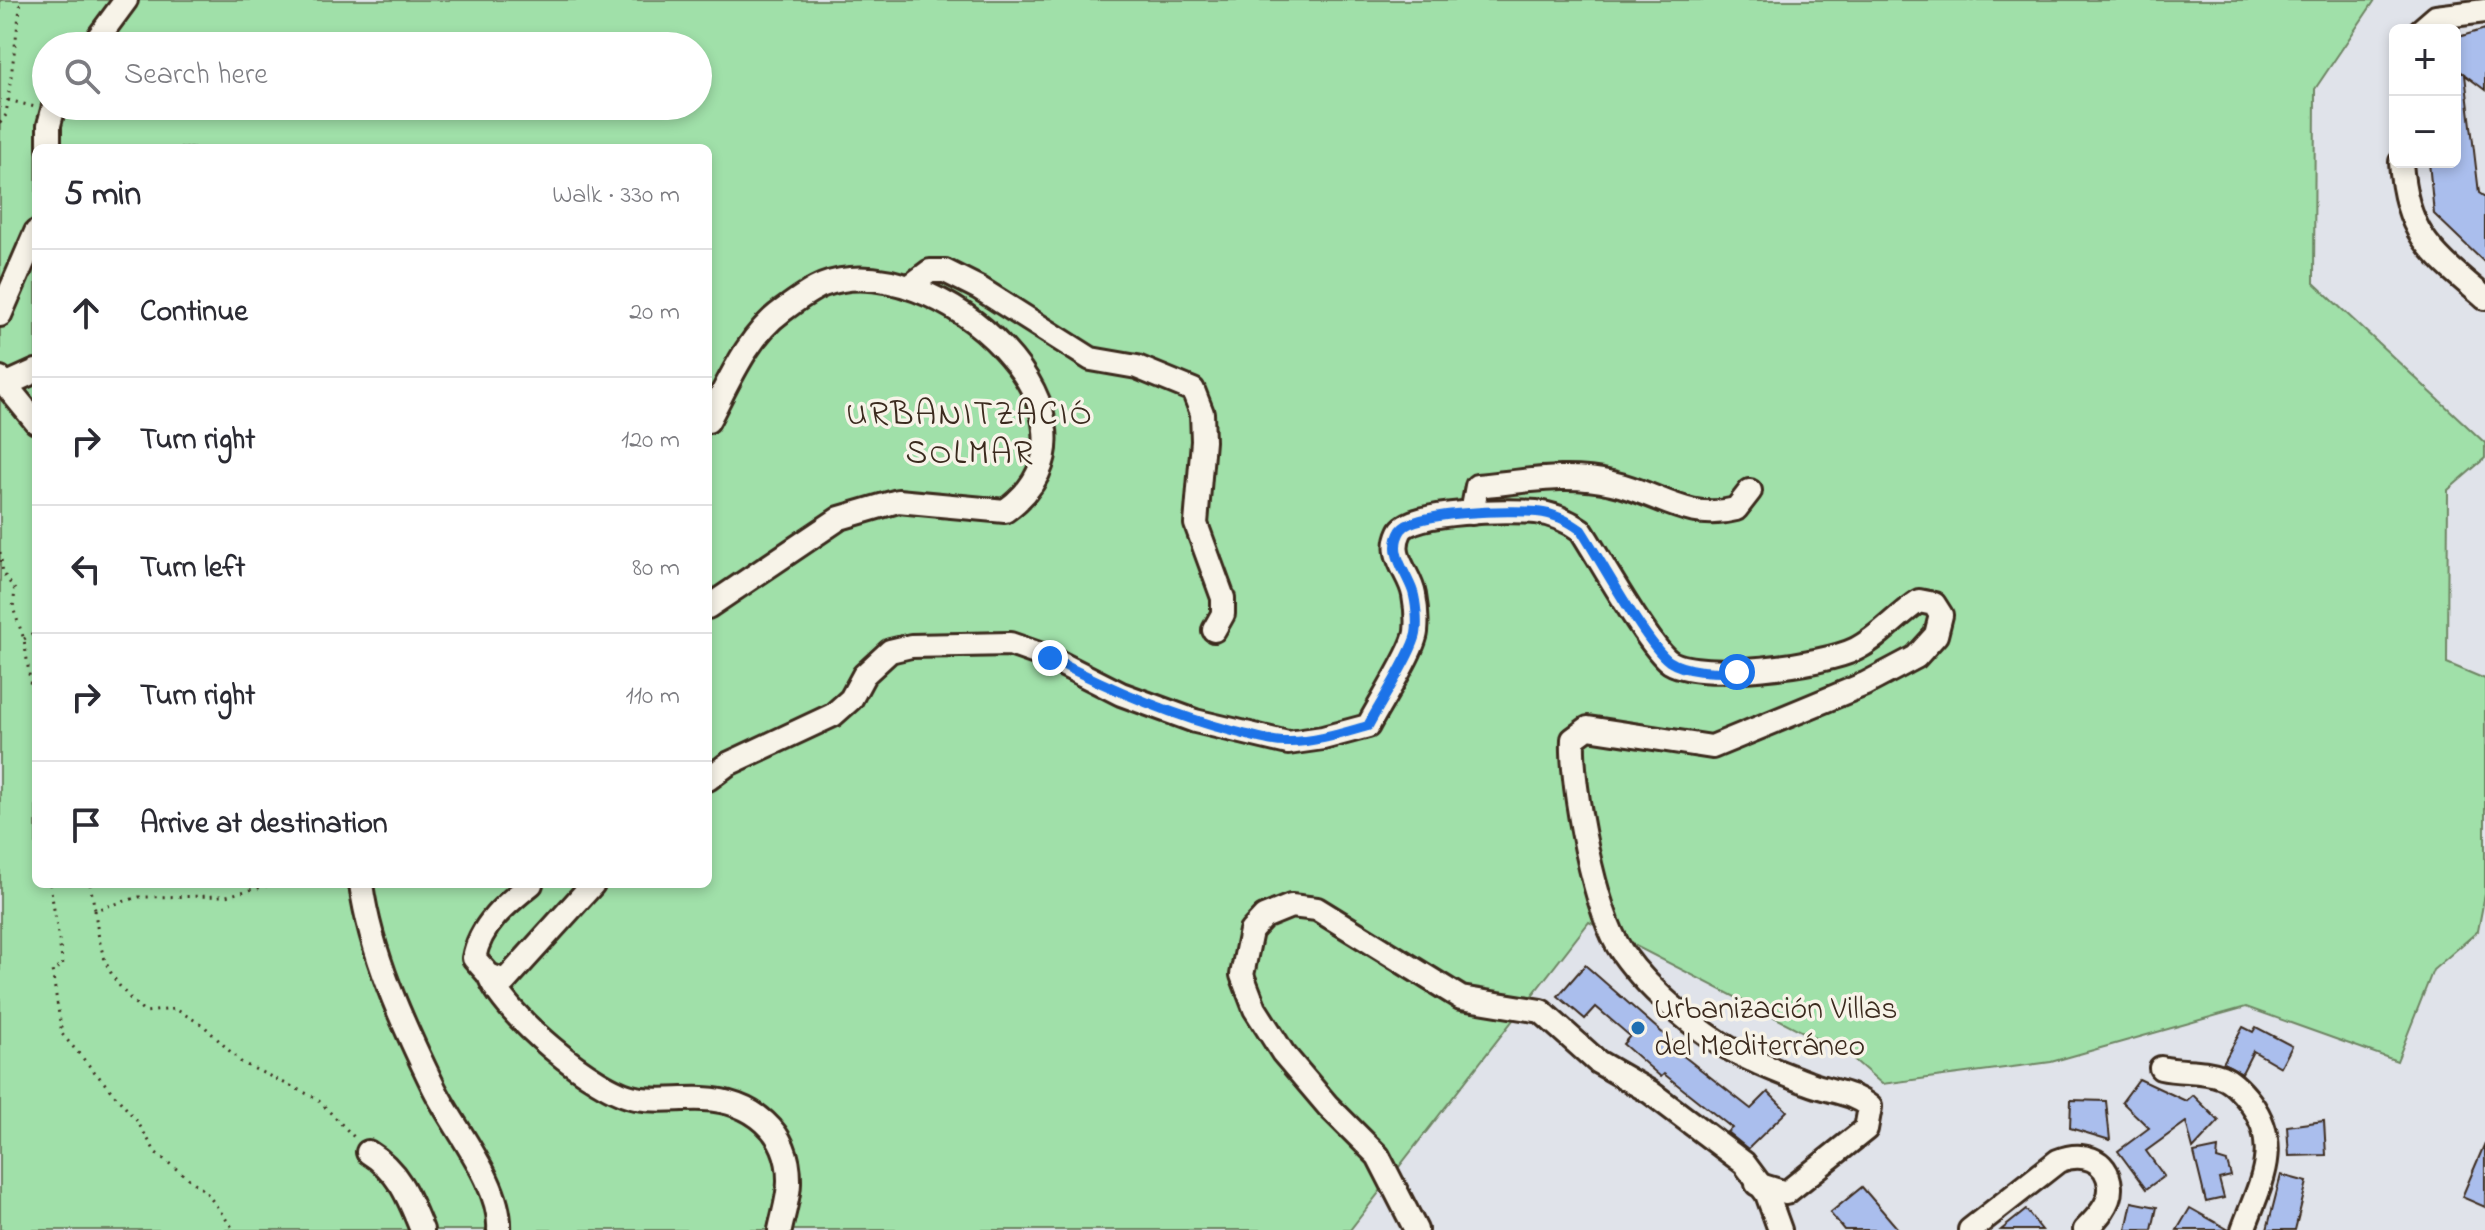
<!DOCTYPE html>
<html lang="en">
<head>
<meta charset="utf-8">
<style>
	:root { --surface:#fff; --page:#f2f2f3; --text:#2b2b33; --muted:#7c7c81; --line:#e1e1e2 }
	body { margin:0; font-family:"Indie Flower",sans-serif; background:var(--page); color:var(--text) }
	.controls { position:absolute; right:24px; top:24px; display:grid; overflow:hidden; border-radius:12px; box-shadow:0 4px 12px #0003 }
	.controls button { width:72px; height:72px; display:grid; place-items:center; padding:0; border:0; border-bottom:2px solid var(--line); background:var(--surface); color:var(--text); font:40px sans-serif }
	.stop { position:absolute; width:24px; height:24px; margin:-18px; border:6px solid #1a73e8; border-radius:50%; background:#fff }
	.stop.end { background:#1a73e8; border-color:#fff; box-shadow:0 2px 8px #0008 }
	.list { margin:0; padding:0; list-style:none }
	h2 { display:flex; justify-content:space-between; align-items:center; height:104px; margin:0; padding:0 32px; font-size:34px }
	h2 small { font-size:26px; font-weight:400; color:var(--muted) }
	.list li { display:grid; grid-template-columns:52px 1fr auto; gap:24px; align-items:center; box-sizing:border-box; height:128px; padding:0 32px; border-top:2px solid var(--line) }
	.list b { display:block; font-size:30px; white-space:nowrap }
	.list em { font-size:26px; font-style:normal; color:var(--muted) }
	.icon { flex:none; width:44px; height:44px; fill:none; stroke:currentColor; stroke-width:2; stroke-linecap:round; stroke-linejoin:round }
	.map { position:relative; flex:none; width:2485px; height:1230px; overflow:hidden }
	.search { position:absolute; background:var(--surface); box-shadow:0 4px 12px #0003; left:32px; top:32px; width:680px; height:88px; display:flex; align-items:center; gap:20px; box-sizing:border-box; padding:0 28px; border-radius:44px; color:var(--muted); font-size:30px }
	.panel { position:absolute; background:var(--surface); box-shadow:0 4px 12px #0003; left:32px; top:144px; width:680px; height:744px; border-radius:12px }
	.map>svg:first-child { display:block }
	.green { fill:#a0e0a9; stroke:#6e8564; stroke-width:2; fill-rule:evenodd }
	.building { fill:#aabeed; stroke:#3b2a1e; stroke-width:2 }
	.lines { fill:none; stroke-linecap:round; stroke-linejoin:round }
	.street-casing { stroke:#3b2a1e; stroke-width:28 }
	.path { stroke:#3b2a1e; stroke-width:3; stroke-dasharray:2 6; stroke-linecap:butt }
	.street { stroke:#f7f3e8; stroke-width:22 }
	.route { stroke:#1a73e8; stroke-width:10 }
	.poi-dot { fill:#1f6fb2; stroke:#f7f3e8; stroke-width:3 }
	.labels { text-anchor:middle; dominant-baseline:central; stroke-width:7; stroke-linejoin:round; paint-order:stroke }
	.poi-label { font-size:32px; fill:#3b2a1e; stroke:#f7f3e8; text-anchor:start }
	.neighbourhood-label { font-size:34px; letter-spacing:2px; fill:#3b2a1e; stroke:#f7f3e8 }
</style>
</head>
<body>
<div class="map">
<svg width="2485" height="1230" viewBox="0 0 2485 1230">
	<rect width="100%" height="100%" fill="#e0e3ea"/>
	<filter id="ink" filterUnits="userSpaceOnUse"><feTurbulence type="fractalNoise" baseFrequency=".0125" numOctaves="2"/><feDisplacementMap in="SourceGraphic" scale="16" xChannelSelector="R" yChannelSelector="G"/><feConvolveMatrix kernelMatrix="1 2 1 2 8 2 1 2 1" color-interpolation-filters="sRGB"/></filter>
	<g filter="url(#ink)">
		<path class="green" d="M0,0H2375L2315,89L2314,283L2485,443V458L2448,490L2447,663L2485,679V894L2478,931L2433,970L2397,1061L2246,1007L2051,1062L1882,1084L1850,1056L1589,922L1350,1230H0ZM46,46H698V106H46ZM36,148H708V884H36Z"/>
		<g class="building">
			<path d="M2485,29V90L2465,75L2479,193L2485,197V263L2434,214L2429,162H2455V73H2463L2455,67V38Z"/>
			<path d="M1585,965L1683,1051L1681,1054L1751,1109L1768,1092L1787,1111L1748,1149L1727,1132L1732,1128L1664,1074L1661,1077L1623,1044L1630,1036L1596,1007L1585,1019L1558,996Z"/>
			<path d="M2243,1027L2253,1032L2256,1027L2292,1046L2281,1067L2253,1051L2242,1073L2223,1063Z"/>
			<path d="M2139,1079L2186,1101L2193,1095L2219,1121L2193,1149L2186,1122L2146,1151L2164,1176L2146,1189L2118,1151L2149,1128L2122,1102Z"/>
			<path d="M2071,1100L2106,1101L2110,1140L2070,1128Z"/>
			<path d="M2324,1121L2326,1155L2289,1156L2287,1126Z"/>
			<path d="M2485,1143V1207L2462,1197Z"/>
			<path d="M2218,1148L2217,1159L2227,1162L2231,1176L2219,1179L2224,1198L2206,1202L2194,1153Z"/>
			<path d="M2281,1175L2307,1182L2295,1230H2267Z"/>
			<path d="M1862,1187L1899,1230H1844L1830,1213Z"/>
			<path d="M2132,1202L2157,1207L2152,1230H2126Z"/>
			<path d="M2190,1208L2229,1230H2177Z"/>
			<path d="M2026,1210L2042,1230H2001Z"/>
		</g>
		<g class="lines">
			<g class="street-casing">
				<g id="street">
					<path d="M2421,30L2436,17L2485,11"/>
					<path d="M92,46L126,0"/>
					<path d="M49,148V125L54,106"/>
					<path d="M2401,162C2406,235 2432,253 2485,298"/>
					<path d="M910,286L930,271H945L979,288L1091,359L1137,367L1193,390L1202,413L1203,441L1196,524L1223,598V614L1214,630"/>
					<path d="M0,315L36,232"/>
					<path d="M0,378L36,422"/>
					<path d="M5,385L36,371"/>
					<path d="M708,421C728,384 747,336 782,311C794,302 810,290 823,285C936,243 1130,421 1005,511L898,501L840,518L708,607"/>
					<path d="M1472,513L1477,486C1523,482 1566,472 1612,483C1659,493 1686,522 1736,509L1750,491"/>
					<path d="M708,779L728,764L833,715L851,699L864,675L890,651L911,646L1010,644L1050,658L1121,694L1195,721L1288,743L1323,738L1368,726C1378,706 1414,651 1416,632C1417,622 1416,606 1414,595C1410,572 1388,557 1400,532C1410,510 1512,510 1536,512C1554,514 1567,520 1581,530C1598,556 1650,649 1670,662C1701,681 1824,665 1856,649C1880,637 1897,615 1919,601L1934,604L1941,615L1936,635L1916,657L1865,684L1712,747L1588,728L1573,739C1571,786 1595,914 1622,952C1650,992 1707,1041 1752,1060C1770,1069 1790,1076 1808,1083C1830,1092 1851,1091 1870,1107L1866,1129L1786,1193L1757,1184"/>
					<path d="M361,884C371,955 402,1022 433,1086C453,1128 502,1184 499,1230"/>
					<path d="M531,884C506,904 480,925 474,958L489,975L505,981L593,884"/>
					<path d="M489,975C502,1013 596,1092 636,1098C658,1102 681,1098 703,1099C752,1101 790,1131 789,1182C789,1197 783,1215 780,1230"/>
					<path d="M2161,1068C2182,1073 2202,1069 2222,1077C2233,1081 2243,1093 2250,1102C2283,1147 2260,1183 2243,1230"/>
					<path d="M368,1152C399,1171 409,1198 422,1230"/>
					<path d="M1416,1230L1378,1156L1328,1106L1283,1053L1255,1009L1242,975L1251,931L1264,917L1291,906L1317,909L1461,998L1541,1011L1598,1062L1650,1092L1744,1163L1767,1194L1780,1230"/>
					<path d="M1970,1230L2058,1161C2080,1152 2108,1157 2110,1187C2111,1204 2096,1219 2085,1230"/>
				</g>
			</g>
			<g class="path">
				<path d="M8,100L35,107"/>
				<path d="M0,123L6,115L21,0"/>
				<path d="M0,552L3,573L15,590L13,608L24,639L36,722"/>
				<path d="M24,639L36,631"/>
				<path d="M50,884L63,966L52,970L62,1034L137,1121L156,1153L206,1192L234,1230"/>
				<path d="M90,884L95,910L139,897L226,896L273,884"/>
				<path d="M95,910C100,958 108,979 144,1012L175,1009L203,1025L242,1063L316,1098L354,1137"/>
			</g>
			<use href="#street" class="street"/>
		</g>
	</g>
	<g class="lines" filter="url(#ink)">
		<path class="route" d="M1050,658C1110,689 1170,715 1236,732C1253,736 1273,743 1290,742C1316,742 1343,733 1368,726C1379,705 1412,654 1416,634C1418,623 1416,602 1413,592C1406,571 1387,552 1401,530C1413,511 1514,510 1537,512C1555,514 1567,520 1581,530C1600,559 1646,644 1669,661C1687,673 1717,672 1737,672"/>
	</g>
	<circle class="poi-dot" cx="1638" cy="1028" r="8"/>
	<g class="labels">
		<g class="poi-label">
			<text x="1654" y="1010">Urbanización Villas<tspan x="1654" dy="37">del Mediterráneo</tspan></text>
		</g>
		<g class="neighbourhood-label">
			<text x="970" y="416">URBANITZACIÓ<tspan x="970" dy="39">SOLMAR</tspan></text>
		</g>
	</g>
</svg>
<div class="controls">
<button>+</button>
<button>−</button>
</div>
<div class="stop" style="left:1737px;top:672px"></div>
<div class="stop end" style="left:1050px;top:658px"></div>
<div class="search"><svg class="icon" aria-label="search" viewBox="0 0 24 24"><circle cx="10" cy="10" r="6"/><path d="M15 15l6 6"/></svg>Search here</div>
<section class="panel">
<h2>5 min<small>Walk · 330 m</small></h2>
<ul class="list">
<li><svg class="icon" aria-label="ahead" viewBox="0 0 24 24"><path d="M12 20V5M6 11l6-6 6 6"/></svg><div><b>Continue</b></div><em>20 m</em></li>
<li><svg class="icon" aria-label="right" viewBox="0 0 24 24"><path d="M7 20v-9h11M14 6l5 5-5 5"/></svg><div><b>Turn right</b></div><em>120 m</em></li>
<li><svg class="icon" aria-label="left" viewBox="0 0 24 24"><path d="M17 20v-9H6M10 6l-5 5 5 5"/></svg><div><b>Turn left</b></div><em>80 m</em></li>
<li><svg class="icon" aria-label="right" viewBox="0 0 24 24"><path d="M7 20v-9h11M14 6l5 5-5 5"/></svg><div><b>Turn right</b></div><em>110 m</em></li>
<li><svg class="icon" aria-label="arrive" viewBox="0 0 24 24"><path d="M6 21V4h12l-3 4 3 4H6"/></svg><div><b>Arrive at destination</b></div></li>
</ul>
</section>
</div>
</body>
</html>
